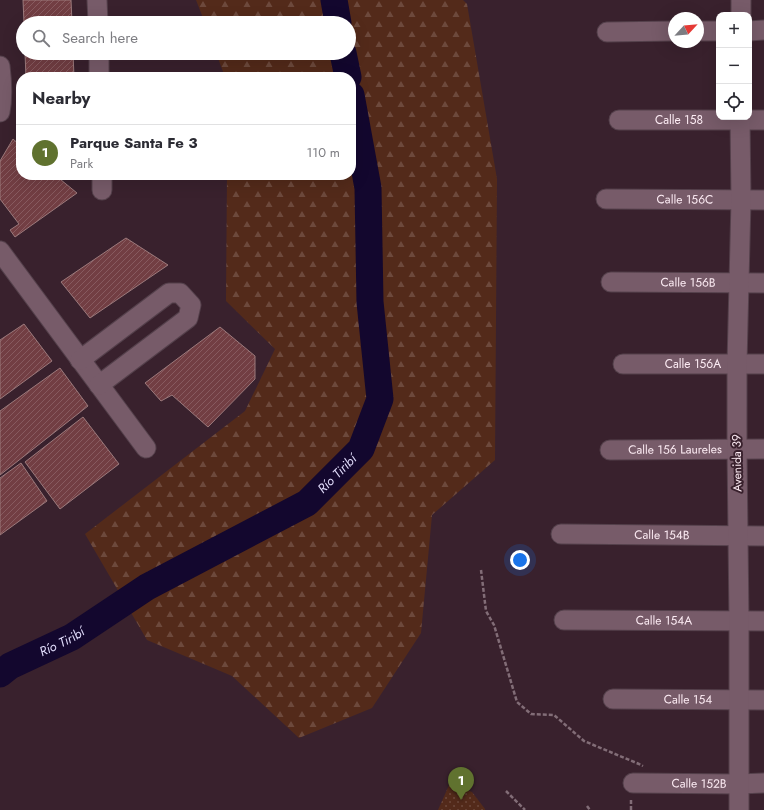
<!DOCTYPE html>
<html lang="en">
<head>
<meta charset="utf-8">
<style>
	:root { --surface:#fff; --page:#f7f7f7; --text:#2b2b33; --muted:#7c7c81; --line:#e1e1e2; --accent:#60722f }
	body { margin:0; font-family:Jost,sans-serif; background:var(--page); color:var(--text) }
	.controls { position:absolute; right:12px; top:12px; display:grid; overflow:hidden; border-radius:8px; box-shadow:0 4px 16px #0002 }
	.controls button { width:36px; height:36px; display:grid; place-items:center; padding:0; border:0; border-bottom:1px solid var(--line); background:var(--surface); color:var(--text); font:20px sans-serif }
	.compass { position:absolute; left:668px; top:12px; width:36px; height:36px; border-radius:50%; background:var(--surface); box-shadow:0 4px 16px #0002; rotate:64deg }
	.you { position:absolute; left:520px; top:560px; width:14px; height:14px; margin:-10px; border:3px solid #fff; border-radius:50%; background:#1a73e8; box-shadow:0 0 0 6px #1a73e833 }
	.badge { display:grid; place-items:center; width:26px; height:26px; border-radius:50%; background:var(--accent); color:#fff; font-size:13px; font-weight:700 }
	.pin { position:absolute; translate:-50% -33px; filter:drop-shadow(0 1px 2px #0008) }
	.pin::after { content:''; position:absolute; top:21px; width:14px; height:12px; background:inherit; clip-path:polygon(0 0,100% 0,50% 100%) }
	.list { margin:0; padding:0; list-style:none }
	h2 { display:flex; justify-content:space-between; align-items:center; height:52px; margin:0; padding:0 16px; font-size:17px }
	h2 small { font-size:13px; font-weight:400; color:var(--muted) }
	.list li { display:grid; grid-template-columns:26px 1fr auto; gap:12px; align-items:center; box-sizing:border-box; height:56px; padding:0 16px; border-top:1px solid var(--line) }
	.list b { display:block; font-size:15px; white-space:nowrap }
	.list p { margin:0; font-size:13px; white-space:nowrap; color:var(--muted) }
	.list em { font-size:13px; font-style:normal; color:var(--muted) }
	.icon { flex:none; width:22px; height:22px; fill:none; stroke:currentColor; stroke-width:2; stroke-linecap:round; stroke-linejoin:round }
	.map { position:relative; flex:none; width:764px; height:810px; overflow:hidden }
	.search { position:absolute; background:var(--surface); box-shadow:0 4px 16px #0002; left:16px; top:16px; width:340px; height:44px; display:flex; align-items:center; gap:10px; box-sizing:border-box; padding:0 14px; border-radius:22px; color:var(--muted); font-size:15px }
	.panel { position:absolute; background:var(--surface); box-shadow:0 4px 16px #0002; left:16px; top:72px; width:340px; height:108px; border-radius:16px }
	.map>svg:first-child { display:block }
	.forest { fill:url(#forest-firs) }
	.park { fill:url(#park-dots) }
	.lines { fill:none; stroke-linecap:round; stroke-linejoin:round }
	.river { stroke:#13072e; stroke-width:27 }
	.building { fill:url(#building-hatch); stroke:#9c7a7c }
	.minor-casing { stroke:#54404b; stroke-width:21 }
	.path { stroke:#826d77; stroke-width:2.5; stroke-dasharray:4 2; stroke-linecap:butt }
	.minor { stroke:#775b69; stroke-width:19 }
	.labels { text-anchor:middle; dominant-baseline:central; stroke-width:4; stroke-linejoin:round; paint-order:stroke }
	.street-label { font-size:12px; fill:#fcebf3; stroke:#39212d }
	.water-label { font-size:13px; font-style:italic; fill:#e1dcfb; stroke:#39212d }
</style>
</head>
<body>
<div class="map">
<svg width="764" height="810" viewBox="0 0 764 810">
	<defs>
		<pattern id="forest-firs" width="22" height="20" patternUnits="userSpaceOnUse"><rect width="22" height="20" fill="#532a1a"/><path d="M5 1l3.5 6h-7zM16 11l3.5 6h-7z" fill="#6d493c"/></pattern>
		<pattern id="park-dots" width="8" height="8" patternUnits="userSpaceOnUse"><rect width="8" height="8" fill="#532a1a"/><path d="M2 2h.1M6 6h.1" fill="none" stroke="#6d493c" stroke-width="1.8" stroke-linecap="round"/></pattern>
		<pattern id="building-hatch" width="6" height="6" patternUnits="userSpaceOnUse"><rect width="6" height="6" fill="#723e43"/><path d="M-1 1l2-2M0 6l6-6M5 7l2-2" fill="none" stroke="#875a5f"/></pattern>
	</defs>
	<rect width="100%" height="100%" fill="#39212d"/>
	<path class="forest" d="M196,0H463L467,4L497,179L495,460L432,515L421,633L372,708L299,738L232,676L147,640L85,534L245,411L275,349L226,301L227,175H351V77H225L216,53H349V23H205Z"/>
	<path class="park" d="M450,783L472,792L485,809V810H438Z"/>
	<g class="lines">
		<g class="river">
			<path d="M334,0L338,23"/>
			<path d="M343,53L348,77"/>
			<path id="s1" d="M0,674L10,666L72,637L147,587L307,503L361,449L380,399L370,302L368,188L351,95"/>
		</g>
	</g>
	<g class="building">
		<path d="M23,0H71L72,23H24Z"/>
		<path d="M25,53H73L74,77H26Z"/>
		<path d="M13,139L21,146V175H55L77,193L15,237L10,230L19,224L0,199V161Z"/>
		<path d="M126,238L168,265L90,318L61,282Z"/>
		<path d="M24,324L52,361L0,399V340Z"/>
		<path d="M220,327L255,356V379L208,427L172,395L161,401L145,383Z"/>
		<path d="M60,368L88,406L0,475V411Z"/>
		<path d="M83,417L119,464L60,509L25,462Z"/>
		<path d="M21,463L47,501L0,535V478Z"/>
	</g>
	<g class="lines">
		<g class="minor-casing">
			<g id="minor">
				<path d="M97,0L98,23"/>
				<path d="M741,15V0"/>
				<path d="M698,31H719"/>
				<path d="M749,31L764,30"/>
				<path d="M607,32L674,31"/>
				<path d="M99,53V77"/>
				<path d="M0,66C2,82 3,97 0,112"/>
				<path id="s2" d="M619,120H764"/>
				<path d="M102,175V190"/>
				<path id="s3" d="M606,199L764,200"/>
				<path d="M0,251L146,448"/>
				<path id="s4" d="M611,282L764,283"/>
				<path d="M80,360L169,293H180L191,305L188,318L99,385"/>
				<path id="s5" d="M623,364H764"/>
				<path id="s6" d="M610,450L764,449"/>
				<path id="s7" d="M561,534L764,536"/>
				<path id="s8" d="M564,620L764,621"/>
				<path id="s9" d="M613,699L764,700"/>
				<path id="s10" d="M633,783L739,784L764,783"/>
				<path d="M739,810V621L737,449V364L741,200L740,117"/>
			</g>
		</g>
		<g class="path">
			<path d="M481,570L486,611L494,625L517,702L531,714L554,715L584,741L639,764L643,766"/>
			<path d="M506,791L525,810"/>
			<path d="M631,800V810"/>
			<path d="M587,806L590,810"/>
		</g>
		<use href="#minor" class="minor"/>
	</g>
	<g class="labels">
		<g class="street-label">
			<text stroke="none"><textPath href="#s2" startOffset="60">Calle 158</textPath></text>
			<text stroke="none"><textPath href="#s3" startOffset="79">Calle 156C</textPath></text>
			<text stroke="none"><textPath href="#s4" startOffset="77">Calle 156B</textPath></text>
			<text stroke="none"><textPath href="#s5" startOffset="70">Calle 156A</textPath></text>
			<text stroke="none"><textPath href="#s6" startOffset="65">Calle 156 Laureles</textPath></text>
			<text transform="translate(737 463) rotate(-91)">Avenida 39</text>
			<text stroke="none"><textPath href="#s7" startOffset="101">Calle 154B</textPath></text>
			<text stroke="none"><textPath href="#s8" startOffset="100">Calle 154A</textPath></text>
			<text stroke="none"><textPath href="#s9" startOffset="75">Calle 154</textPath></text>
			<text stroke="none"><textPath href="#s10" startOffset="66">Calle 152B</textPath></text>
		</g>
		<g class="water-label">
			<text stroke="none"><textPath href="#s1" startOffset="394">Río Tiribí</textPath></text>
			<text stroke="none"><textPath href="#s1" startOffset="70">Río Tiribí</textPath></text>
		</g>
	</g>
</svg>
<div class="controls">
<button>+</button>
<button>−</button>
<button><svg class="icon" aria-label="locate" viewBox="0 0 24 24"><circle cx="12" cy="12" r="6"/><path d="M12 2v4M12 18v4M2 12h4M18 12h4"/></svg></button>
</div>
<svg class="compass" viewBox="-18 -18 36 36"><path d="M0-13l5 13h-10z" fill="#e53935"/><path d="M0 13l5-13h-10z" fill="#7c7c81"/></svg>
<div class="you"></div>
<div class="pin badge" style="left:461px;top:800px">1</div>
<div class="search"><svg class="icon" aria-label="search" viewBox="0 0 24 24"><circle cx="10" cy="10" r="6"/><path d="M15 15l6 6"/></svg>Search here</div>
<section class="panel">
<h2>Nearby<small></small></h2>
<ul class="list">
<li><span class="badge">1</span><div><b>Parque Santa Fe 3</b><p>Park</p></div><em>110 m</em></li>
</ul>
</section>
</div>
</body>
</html>
